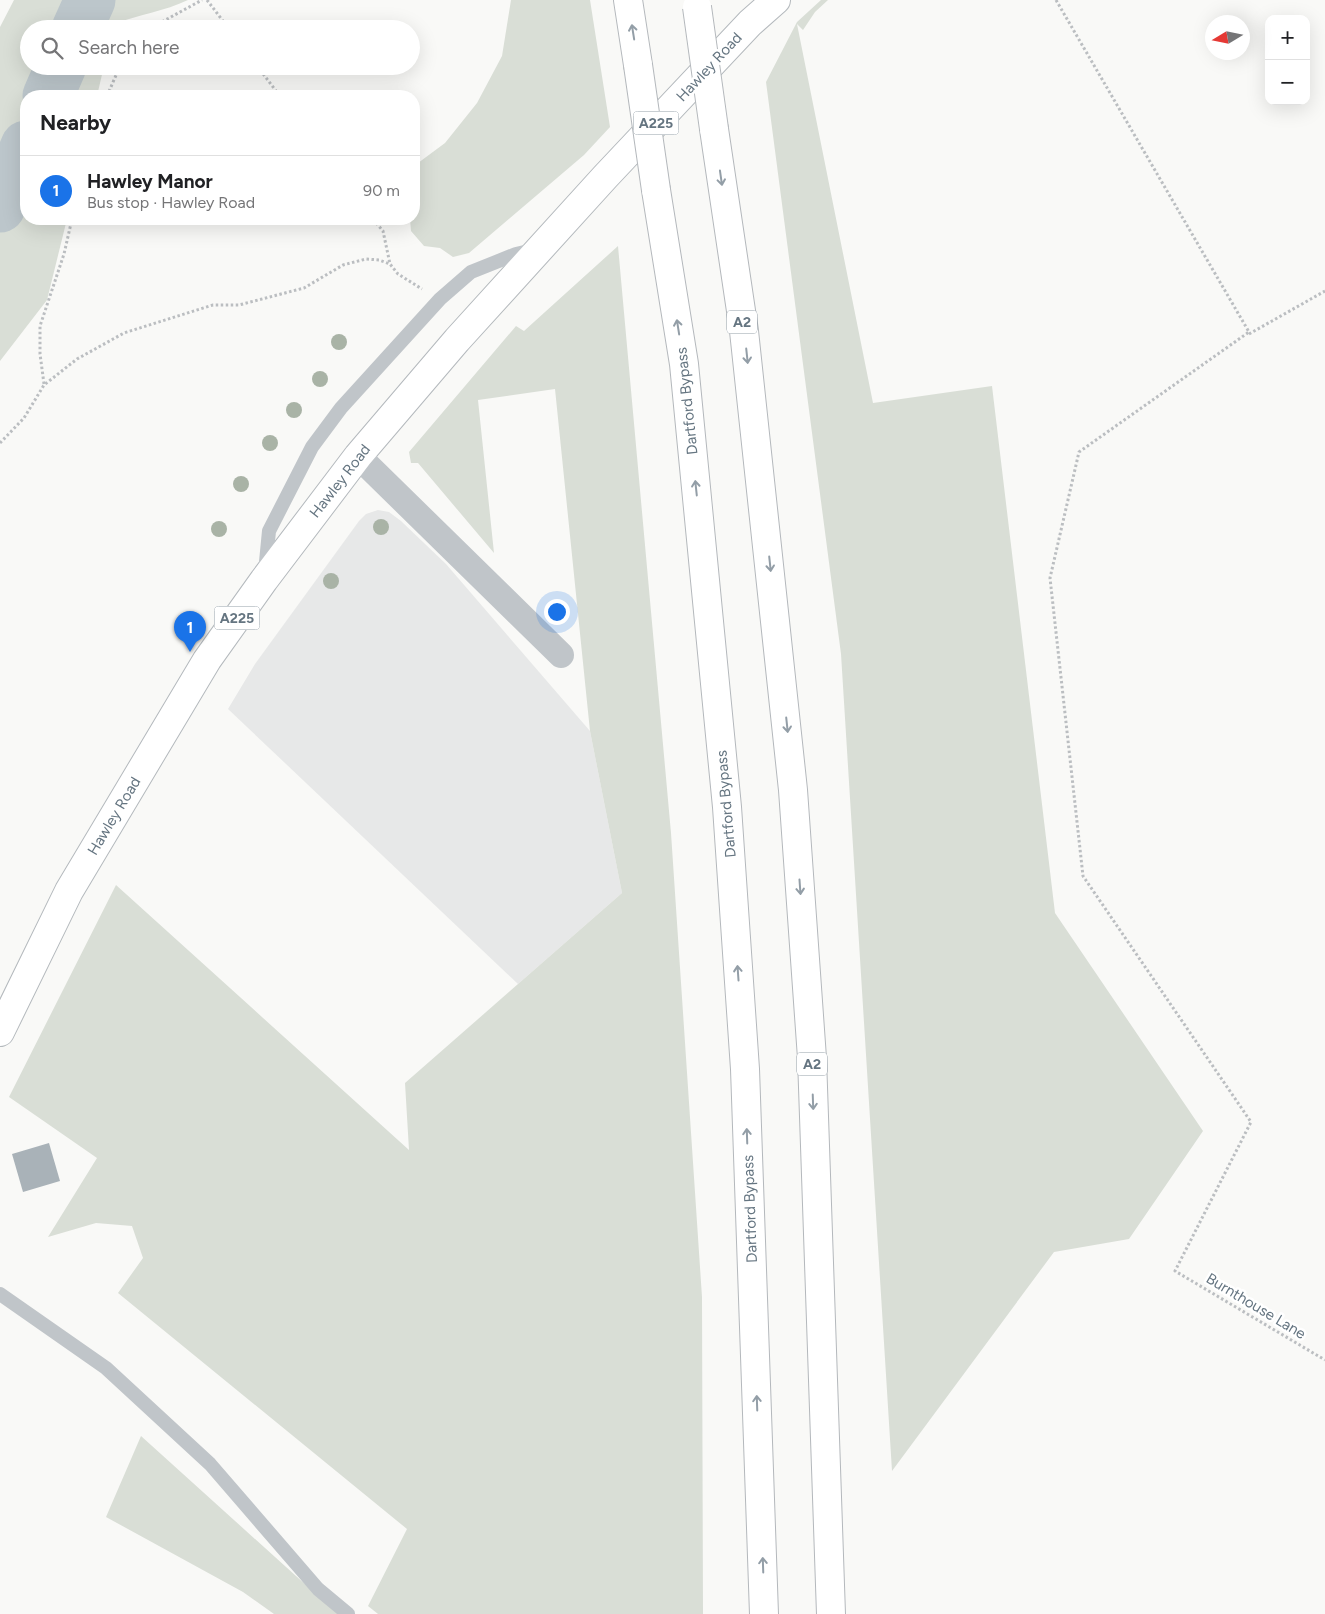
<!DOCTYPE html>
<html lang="en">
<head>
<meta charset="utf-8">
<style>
	:root { --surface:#fff; --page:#f2f2f2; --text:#202124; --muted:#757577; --line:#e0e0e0; --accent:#1a73e8 }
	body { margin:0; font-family:Figtree,sans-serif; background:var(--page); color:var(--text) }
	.controls { position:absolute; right:15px; top:15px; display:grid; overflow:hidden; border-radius:10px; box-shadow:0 5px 20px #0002 }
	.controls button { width:45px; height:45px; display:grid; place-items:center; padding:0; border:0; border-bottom:1px solid var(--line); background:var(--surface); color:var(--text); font:25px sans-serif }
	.compass { position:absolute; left:1205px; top:15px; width:45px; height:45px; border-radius:50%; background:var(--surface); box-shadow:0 5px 20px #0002; rotate:260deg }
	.you { position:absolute; left:556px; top:611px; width:18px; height:18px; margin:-12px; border:4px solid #fff; border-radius:50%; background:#1a73e8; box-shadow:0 0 0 8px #1a73e833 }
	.badge { display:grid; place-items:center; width:32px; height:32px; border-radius:50%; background:var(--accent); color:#fff; font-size:16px; font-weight:700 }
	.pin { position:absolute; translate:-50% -41px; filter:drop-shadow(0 1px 2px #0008) }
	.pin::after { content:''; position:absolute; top:26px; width:18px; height:15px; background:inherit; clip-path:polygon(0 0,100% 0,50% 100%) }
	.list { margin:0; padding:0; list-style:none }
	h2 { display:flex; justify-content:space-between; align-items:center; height:65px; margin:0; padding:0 20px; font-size:21px }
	h2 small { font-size:16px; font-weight:400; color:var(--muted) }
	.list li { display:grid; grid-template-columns:32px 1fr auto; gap:15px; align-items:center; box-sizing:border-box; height:70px; padding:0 20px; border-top:1px solid var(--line) }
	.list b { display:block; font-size:19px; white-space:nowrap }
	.list p { margin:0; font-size:16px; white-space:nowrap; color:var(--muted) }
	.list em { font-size:16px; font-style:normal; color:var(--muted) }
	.icon { flex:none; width:28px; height:28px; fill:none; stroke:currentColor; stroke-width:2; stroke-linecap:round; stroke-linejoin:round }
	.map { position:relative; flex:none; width:1325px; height:1614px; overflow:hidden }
	.search { position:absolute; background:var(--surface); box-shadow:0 5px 20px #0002; left:20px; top:20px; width:400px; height:55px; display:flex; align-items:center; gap:12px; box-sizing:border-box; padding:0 18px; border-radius:28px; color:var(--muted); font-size:19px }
	.panel { position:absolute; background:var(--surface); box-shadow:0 5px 20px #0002; left:20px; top:90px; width:400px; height:135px; border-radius:20px }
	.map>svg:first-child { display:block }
	.built { fill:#e7e8e8 }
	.green { fill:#d9ded6 }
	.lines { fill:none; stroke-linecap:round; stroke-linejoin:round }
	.river { stroke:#bcc6cb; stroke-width:51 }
	.building { fill:#a9b2b8 }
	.primary-casing { stroke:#b4b9bd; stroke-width:30 }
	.trunk-casing { stroke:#b4b8bc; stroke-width:30 }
	.path { stroke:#bbbec1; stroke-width:3; stroke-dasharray:2.5 2.5; stroke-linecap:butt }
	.service { stroke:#c0c5c9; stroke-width:14 }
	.minor { stroke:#c0c5c9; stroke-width:26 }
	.primary { stroke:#fff; stroke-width:28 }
	.trunk { stroke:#fff; stroke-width:28 }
	.trunk-bridge-casing { stroke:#b4b8bc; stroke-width:30; stroke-linecap:butt }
	.trunk-bridge { stroke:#fff; stroke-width:28 }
	.tree { fill:#a9b3a6 }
	.oneway { stroke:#939ea7 }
	.labels { text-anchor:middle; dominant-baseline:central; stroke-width:5; stroke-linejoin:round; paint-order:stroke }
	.shield { fill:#fff; stroke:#939ea7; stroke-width:1 }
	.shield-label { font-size:14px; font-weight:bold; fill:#657581 }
	.street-label { font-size:15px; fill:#657581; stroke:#fff }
</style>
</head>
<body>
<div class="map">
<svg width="1325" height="1614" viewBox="0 0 1325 1614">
	<rect width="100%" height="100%" fill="#f9f9f7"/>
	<path class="built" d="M378,510L389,512L401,521L446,564L590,731L622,893L518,984L228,709L255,664L359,521L366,514Z"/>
	<g class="green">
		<path d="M14,0H188C165,11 138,15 114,24L113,29H29V66H104L97,96H26V219H67L47,300L0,361V27Z"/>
		<path d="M511,0H590L610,127L584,155L469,253L453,257L440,248L424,246L411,231L410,219H414V166L445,143L477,103L502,56Z"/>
		<path d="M821,0H828L815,12L803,30L797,24L873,403L992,386L1055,913L1203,1131L1129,1239L1054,1252L892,1471L841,654L766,82L797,22Z"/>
		<path d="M618,246L671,833L702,1297L703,1614H378L368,1606L407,1529L118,1293L143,1258L132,1226L96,1223L48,1237L97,1158L9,1097L116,885L409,1150L405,1083L622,893L590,731L555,389L478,400L494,553L418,463H411L409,452L516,326L524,331Z"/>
		<path d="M141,1436L338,1614H274L243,1592L106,1517Z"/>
	</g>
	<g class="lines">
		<g class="river">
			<path d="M77,29L90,0"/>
			<path d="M48,96L61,66"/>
			<path d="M0,207L26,146"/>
		</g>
	</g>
	<path class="building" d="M49,1143L60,1181L23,1192L12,1154Z"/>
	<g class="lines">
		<g class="primary-casing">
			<path id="primary" d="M0,1032L69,891L207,660L264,580L358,456L457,340L605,177L750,23L776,0"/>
		</g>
		<g class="trunk-casing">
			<g id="trunk">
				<path d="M628,0L638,65"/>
				<path d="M714,129L744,331L793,790L812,1058L831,1614"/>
				<path d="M656,190L684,364L727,807L745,1069L764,1614"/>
			</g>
		</g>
		<g class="path">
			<path d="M207,0L229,29"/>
			<path d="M1056,0L1249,332L1079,452L1050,578L1083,876L1251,1122L1175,1271L1325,1360"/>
			<path d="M149,29L202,0"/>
			<path d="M257,66L280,96"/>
			<path d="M107,96L120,66"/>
			<path d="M373,219L383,231L390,264L398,274L422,289"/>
			<path d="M1249,334L1325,291"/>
			<path d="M44,384L40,354V326L64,254L72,219"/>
			<path d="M0,443L24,418L44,385L77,359L124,333L213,305H239L304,288L343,265L366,259L379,260L390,264"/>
		</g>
		<g class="service">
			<path d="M265,572L269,531L312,447L341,408L440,299L471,272L516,254L533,250"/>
			<path d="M0,1294L106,1368L210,1464L318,1589L348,1614"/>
		</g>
		<path class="minor" d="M358,456L561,655"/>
		<use href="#primary" class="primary"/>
		<use href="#trunk" class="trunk"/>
		<g class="trunk-bridge-casing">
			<g id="trunk-bridge">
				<path d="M697,7L714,129"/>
				<path d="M638,65L656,190"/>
			</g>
		</g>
		<use href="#trunk-bridge" class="trunk-bridge"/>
	</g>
	<g class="tree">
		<circle cx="339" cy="342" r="8"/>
		<circle cx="320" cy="379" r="8"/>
		<circle cx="294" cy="410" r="8"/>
		<circle cx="270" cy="443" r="8"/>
		<circle cx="241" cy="484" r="8"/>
		<circle cx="381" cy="527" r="8"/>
		<circle cx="219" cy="529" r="8"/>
		<circle cx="331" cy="581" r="8"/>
	</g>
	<defs><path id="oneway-shaft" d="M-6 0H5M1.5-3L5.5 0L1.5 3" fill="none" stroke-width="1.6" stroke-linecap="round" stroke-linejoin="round" transform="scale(1.25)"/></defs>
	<g class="oneway">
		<use href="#oneway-shaft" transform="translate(633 32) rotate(-99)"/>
		<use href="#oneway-shaft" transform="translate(721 178) rotate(82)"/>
		<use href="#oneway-shaft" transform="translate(678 327) rotate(-99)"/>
		<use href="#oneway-shaft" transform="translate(747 356) rotate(84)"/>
		<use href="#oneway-shaft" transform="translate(696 488) rotate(-96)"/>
		<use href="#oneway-shaft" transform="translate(770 564) rotate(84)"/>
		<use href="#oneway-shaft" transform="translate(787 725) rotate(84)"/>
		<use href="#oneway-shaft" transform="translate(800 887) rotate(86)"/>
		<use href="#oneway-shaft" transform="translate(738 973) rotate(-94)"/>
		<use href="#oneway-shaft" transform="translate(813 1102) rotate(88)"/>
		<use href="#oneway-shaft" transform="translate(747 1136) rotate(-92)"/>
		<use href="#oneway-shaft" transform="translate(757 1403) rotate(-92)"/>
		<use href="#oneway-shaft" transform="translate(763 1565) rotate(-92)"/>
	</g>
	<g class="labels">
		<g class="shield">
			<rect x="633.5" y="111.5" width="45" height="23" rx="4"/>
			<rect x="727" y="310.5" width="30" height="23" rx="4"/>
			<rect x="214.5" y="606.5" width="45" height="23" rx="4"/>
			<rect x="797" y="1052.5" width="30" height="23" rx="4"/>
		</g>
		<g class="shield-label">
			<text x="656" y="123">A225</text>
			<text x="742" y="322">A2</text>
			<text x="237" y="618">A225</text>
			<text x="812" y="1064">A2</text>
		</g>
		<g class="street-label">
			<text transform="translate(709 67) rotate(-47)">Hawley Road</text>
			<text transform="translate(687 401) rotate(-96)">Dartford Bypass</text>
			<text transform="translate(340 481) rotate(-52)">Hawley Road</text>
			<text transform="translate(726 804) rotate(-95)">Dartford Bypass</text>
			<text transform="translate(114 816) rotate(-59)">Hawley Road</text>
			<text transform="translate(750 1209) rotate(-92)">Dartford Bypass</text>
			<text transform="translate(1256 1306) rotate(31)">Burnthouse Lane</text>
		</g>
	</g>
</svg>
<div class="controls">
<button>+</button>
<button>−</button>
</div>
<svg class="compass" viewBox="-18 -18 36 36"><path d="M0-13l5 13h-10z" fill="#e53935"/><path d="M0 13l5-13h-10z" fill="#757577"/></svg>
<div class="you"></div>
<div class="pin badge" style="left:190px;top:652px">1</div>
<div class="search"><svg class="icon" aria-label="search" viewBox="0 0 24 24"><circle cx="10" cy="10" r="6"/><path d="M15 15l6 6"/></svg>Search here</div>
<section class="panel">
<h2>Nearby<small></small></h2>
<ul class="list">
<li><span class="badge">1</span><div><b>Hawley Manor</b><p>Bus stop · Hawley Road</p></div><em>90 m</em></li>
</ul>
</section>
</div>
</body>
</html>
